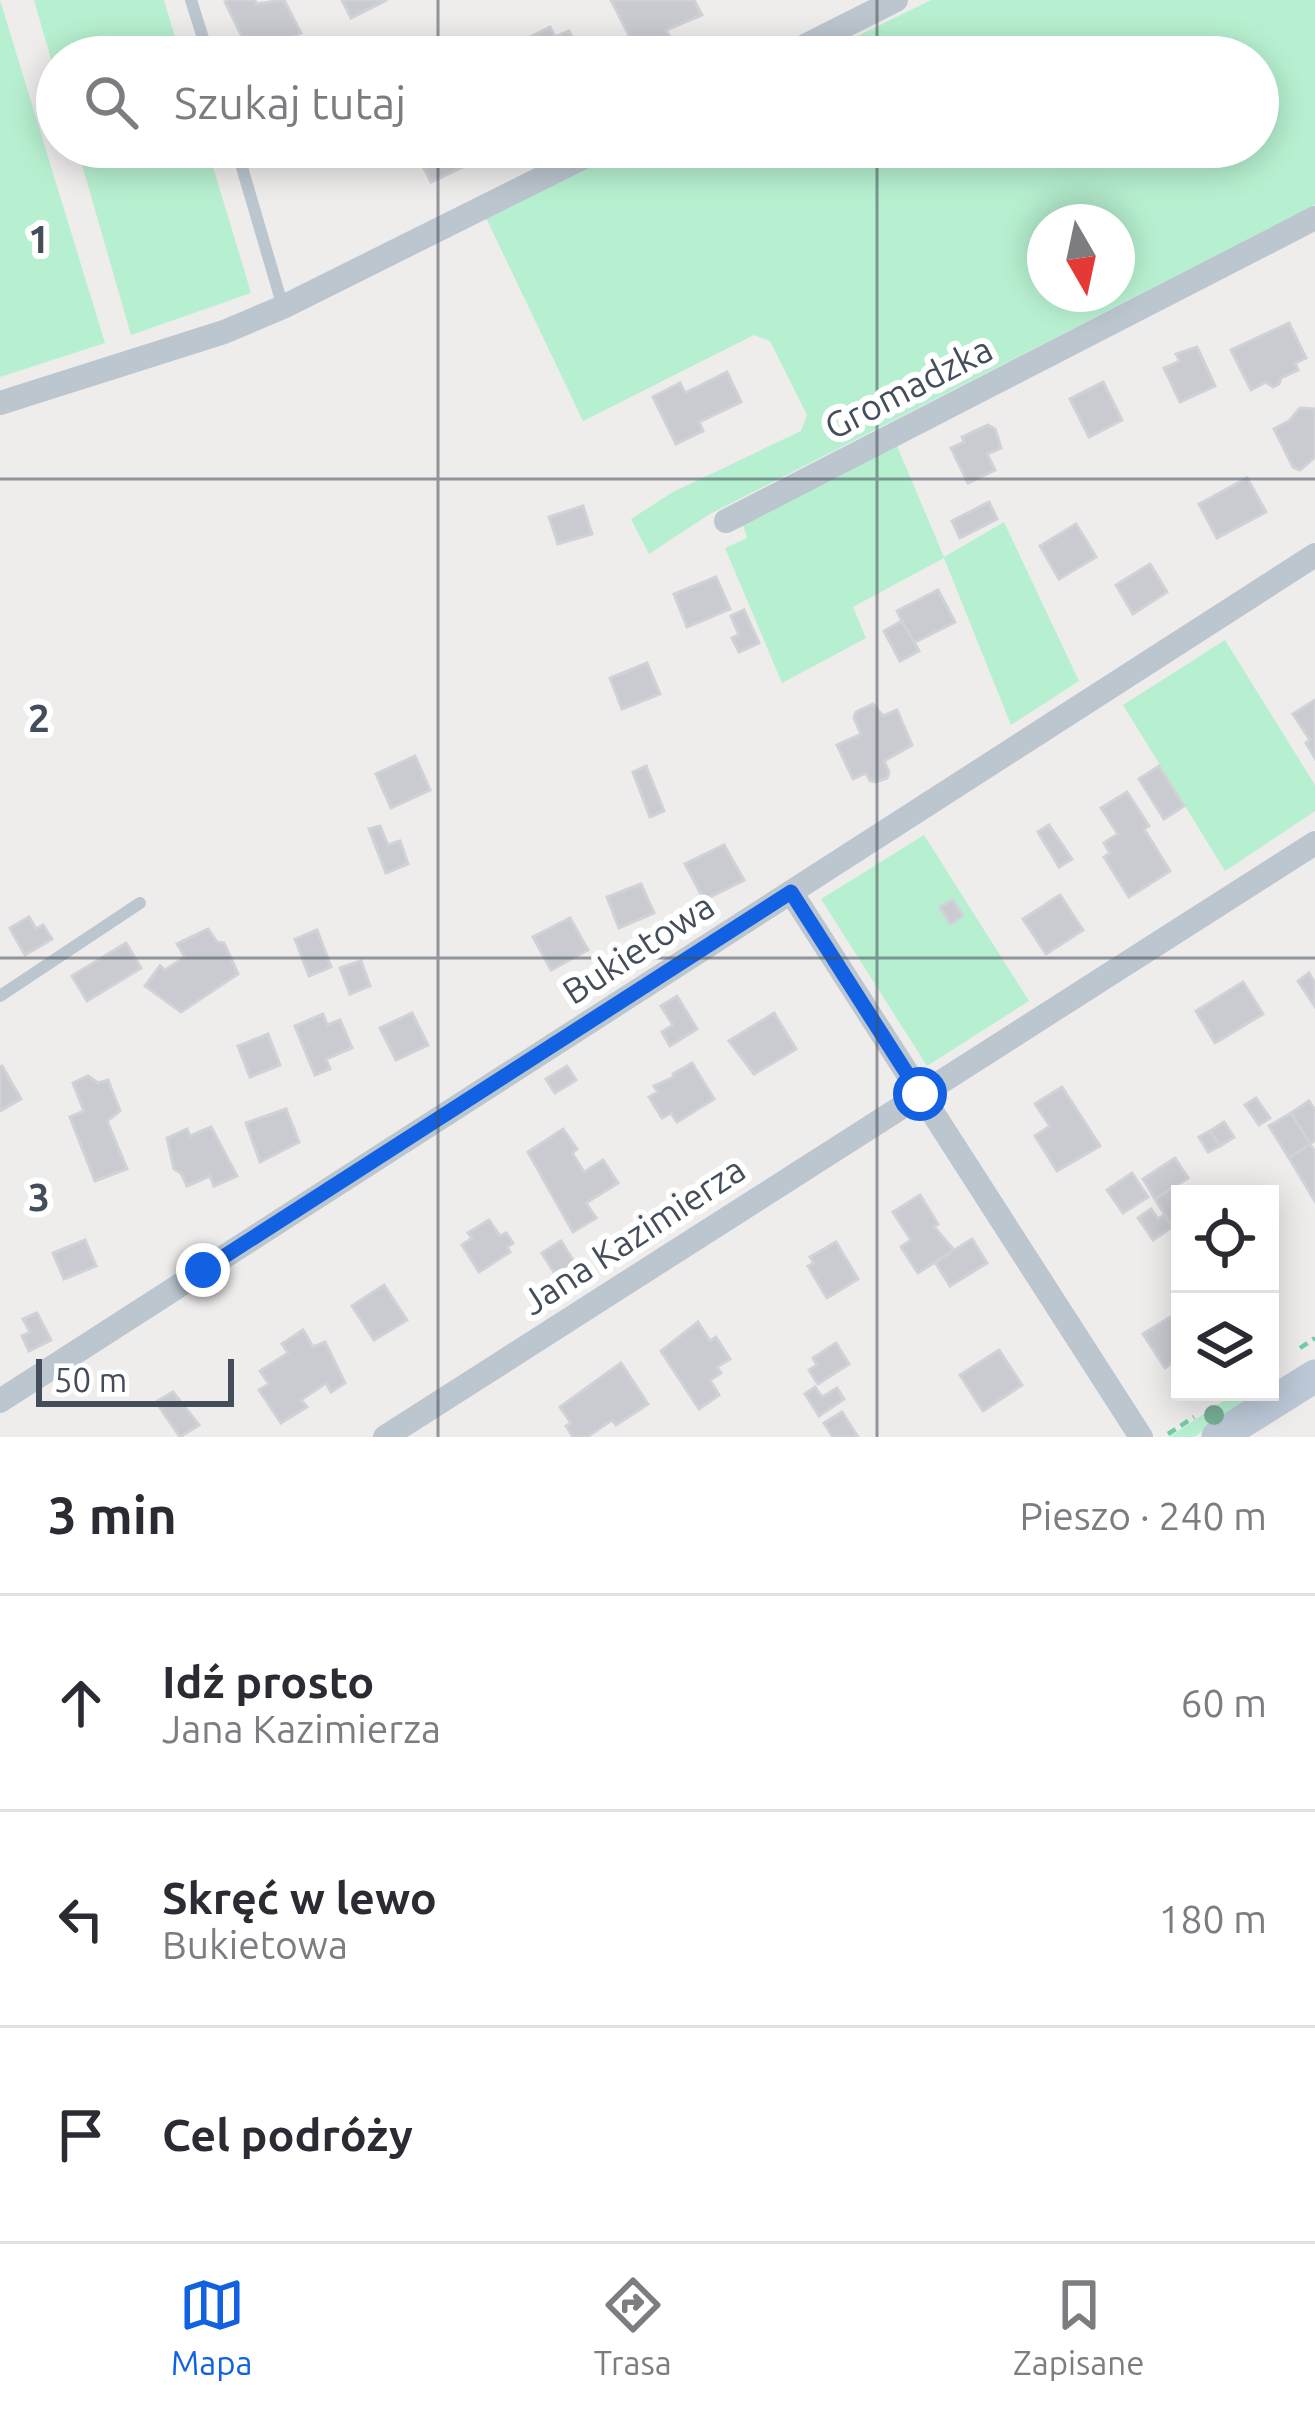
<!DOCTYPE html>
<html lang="pl">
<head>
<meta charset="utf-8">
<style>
	:root { --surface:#fff; --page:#f7f7f7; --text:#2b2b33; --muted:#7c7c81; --line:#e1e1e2; --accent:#1261e3 }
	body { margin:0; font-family:Ubuntu,sans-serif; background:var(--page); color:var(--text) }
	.controls { position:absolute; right:36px; bottom:36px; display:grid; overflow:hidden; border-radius:0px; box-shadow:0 6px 30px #0003 }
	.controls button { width:108px; height:108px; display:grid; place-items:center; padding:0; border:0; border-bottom:3px solid var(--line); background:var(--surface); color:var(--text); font:60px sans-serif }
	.compass { position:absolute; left:1027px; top:204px; width:108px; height:108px; border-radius:50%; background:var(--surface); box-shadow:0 6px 30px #0003; rotate:171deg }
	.scale { position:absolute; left:36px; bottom:30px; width:198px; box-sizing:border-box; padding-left:12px; border:6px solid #444e5a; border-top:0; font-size:33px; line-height:42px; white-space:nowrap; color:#444e5a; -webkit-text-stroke:9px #fff; paint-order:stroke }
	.stop { position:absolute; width:36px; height:36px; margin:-27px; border:9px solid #1261e3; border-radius:50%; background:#fff }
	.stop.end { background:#1261e3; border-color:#fff; box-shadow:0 3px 12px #0008 }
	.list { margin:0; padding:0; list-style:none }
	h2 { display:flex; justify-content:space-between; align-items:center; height:156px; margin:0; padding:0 48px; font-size:51px }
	h2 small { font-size:39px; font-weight:400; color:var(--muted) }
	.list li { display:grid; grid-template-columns:78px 1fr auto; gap:36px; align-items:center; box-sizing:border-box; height:216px; padding:0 48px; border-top:3px solid var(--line) }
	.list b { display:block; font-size:45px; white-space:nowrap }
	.list p { margin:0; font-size:39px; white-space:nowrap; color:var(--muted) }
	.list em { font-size:39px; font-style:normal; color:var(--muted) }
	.icon { flex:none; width:66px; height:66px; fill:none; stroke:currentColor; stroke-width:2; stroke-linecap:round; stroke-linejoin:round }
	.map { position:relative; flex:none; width:1315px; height:1437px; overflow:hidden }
	.search { position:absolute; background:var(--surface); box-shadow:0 6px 30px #0003; left:36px; right:36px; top:36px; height:132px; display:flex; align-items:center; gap:30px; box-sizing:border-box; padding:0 42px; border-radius:66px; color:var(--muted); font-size:45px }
	.sheet { height:804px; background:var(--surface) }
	nav { display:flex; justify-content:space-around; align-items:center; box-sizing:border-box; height:168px; border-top:3px solid var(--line); background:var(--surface); font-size:33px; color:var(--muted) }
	nav a { display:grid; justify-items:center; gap:6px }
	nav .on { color:var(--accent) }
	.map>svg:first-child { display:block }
	.green { fill:#b7f0d0; fill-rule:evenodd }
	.building { fill:#c9cbd1; stroke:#d0d2d8; stroke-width:3 }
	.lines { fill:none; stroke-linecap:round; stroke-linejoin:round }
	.path { stroke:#6ecfa5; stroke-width:4.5; stroke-dasharray:9 6; stroke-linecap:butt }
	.lane { stroke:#bcc6cf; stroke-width:12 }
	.street { stroke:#bcc6cf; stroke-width:24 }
	.secondary { stroke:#bdc8d7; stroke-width:33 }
	.tree { fill:#76af95 }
	.route { stroke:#1261e3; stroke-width:15 }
	.grid { fill:none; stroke:#444e5a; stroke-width:3; stroke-opacity:0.55 }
	.labels { text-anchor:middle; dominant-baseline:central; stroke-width:12; stroke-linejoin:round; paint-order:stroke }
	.street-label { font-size:36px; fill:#444e5a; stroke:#fff }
	.grid-label { font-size:39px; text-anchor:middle; font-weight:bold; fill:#444e5a; stroke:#fff; stroke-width:12; stroke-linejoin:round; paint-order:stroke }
</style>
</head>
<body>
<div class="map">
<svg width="1315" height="1437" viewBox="0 0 1315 1437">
	<rect width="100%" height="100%" fill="#efecec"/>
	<g class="green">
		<path d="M0,0L105,343L0,377Z"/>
		<path d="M34,0H164L181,57H57V80Z"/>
		<path d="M931,0H1315V205L710,514L649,554L631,519L673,492L801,431L807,415L770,341L754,335L583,421L486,218L631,147H1258V57H815ZM1045,222H1117V294H1045Z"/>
		<path d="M77,147H207L251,293L131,335Z"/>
		<path d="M897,446L944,557L1004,522L1079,681L1011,725L944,558L853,607L866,638L782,683L725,548L747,538L742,522Z"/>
		<path d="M1225,640L1315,785V811L1225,871L1123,705Z"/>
		<path d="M924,835L1029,1001L927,1066L821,899Z"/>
		<path d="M1237,1392H1263L1194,1437H1169Z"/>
	</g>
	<g class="building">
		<path d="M228,0H255L256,4L284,0L301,33L287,39L295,54L252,57L225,2Z"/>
		<path d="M342,0H387L351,18Z"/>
		<path d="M611,0H694L702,15L666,30L680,57H640Z"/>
		<path d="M550,27L555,37L569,31L582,57H504L501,52Z"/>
		<path d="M413,147H453L463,167L431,182Z"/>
		<path d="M1289,323L1306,358L1295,363L1298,370L1281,378L1279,384L1273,387L1266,382L1251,390L1231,350Z"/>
		<path d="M1197,347L1215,386L1180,402L1164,368L1180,361L1176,354Z"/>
		<path d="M727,372L741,402L699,422L703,431L676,444L653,397L680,383L685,393Z"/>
		<path d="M1103,382L1122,420L1089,437L1070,399Z"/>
		<path d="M1300,408L1315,409V457L1300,470L1293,467L1274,429L1289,421Z"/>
		<path d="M988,425L995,429L1001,448L987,454L995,470L968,483L951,448L964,442L962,437Z"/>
		<path d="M1247,478L1266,512L1217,538L1199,504Z"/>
		<path d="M989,502L997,519L960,538L952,521Z"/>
		<path d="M583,506L592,534L558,544L549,517Z"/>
		<path d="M1076,524L1096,557L1059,579L1040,546Z"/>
		<path d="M1150,564L1167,592L1133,614L1116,585Z"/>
		<path d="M716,577L730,609L687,627L674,594Z"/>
		<path d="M938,590L955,622L913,643L897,611Z"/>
		<path d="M744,610L759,643L739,652L732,638L739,635L731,616Z"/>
		<path d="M902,621L919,651L900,661L884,631Z"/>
		<path d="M647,663L660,694L622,709L610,678Z"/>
		<path d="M1315,700V758L1306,743L1310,740L1293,714Z"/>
		<path d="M873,704L883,716L897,710L912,745L884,761L889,772L887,778L876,782L870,781L866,773L853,779L837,745L861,734L854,718L856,712Z"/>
		<path d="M415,756L430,790L391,808L376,774Z"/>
		<path d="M646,766L664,811L650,817L633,772Z"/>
		<path d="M1159,766L1184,806L1164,819L1139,779Z"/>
		<path d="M1127,792L1149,826L1144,829L1170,871L1129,897L1104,857L1110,853L1104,843L1118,834L1101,808Z"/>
		<path d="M1049,825L1072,859L1059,867L1038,832Z"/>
		<path d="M380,826L388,845L400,841L408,864L386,873L369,829Z"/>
		<path d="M724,845L744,880L704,900L685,864Z"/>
		<path d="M641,884L654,913L619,928L607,897Z"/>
		<path d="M1060,895L1083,930L1046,954L1023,919Z"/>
		<path d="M953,900L963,916L950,924L940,907Z"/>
		<path d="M29,917L36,929L43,925L52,939L25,955L10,928Z"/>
		<path d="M570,918L588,950L551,970L533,937Z"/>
		<path d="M208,929L217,942L224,943L238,974L181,1012L145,986L160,966L165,970L185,957L177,944Z"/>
		<path d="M317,930L331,967L309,976L295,939Z"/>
		<path d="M126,943L141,968L87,1001L72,976Z"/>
		<path d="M361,961L370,986L350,994L340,968Z"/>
		<path d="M1309,973L1315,983L1314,1005L1298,981Z"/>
		<path d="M1243,982L1263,1014L1215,1043L1196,1011Z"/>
		<path d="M677,996L697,1029L670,1046L662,1032L673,1025L661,1006Z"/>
		<path d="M412,1013L428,1045L396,1060L380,1028Z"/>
		<path d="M774,1013L796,1049L754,1074L729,1041Z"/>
		<path d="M323,1014L327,1025L340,1020L352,1048L326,1059L330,1069L315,1075L295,1026Z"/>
		<path d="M268,1034L280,1065L250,1077L238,1046Z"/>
		<path d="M692,1063L714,1099L677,1122L671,1113L662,1118L649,1097L658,1092L654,1086L674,1077L673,1074Z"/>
		<path d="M2,1066L21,1099L0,1111V1067Z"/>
		<path d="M567,1066L576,1080L555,1093L546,1079Z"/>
		<path d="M88,1076L98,1083L108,1080L120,1111L107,1121L127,1169L95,1181L70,1117L84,1111L73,1083Z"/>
		<path d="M1062,1087L1100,1146L1057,1171L1035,1136L1050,1126L1035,1104Z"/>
		<path d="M1256,1098L1270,1118L1259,1125L1245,1105Z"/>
		<path d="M1309,1101L1315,1110V1140L1310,1144L1291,1113Z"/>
		<path d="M286,1109L299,1142L260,1162L246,1123Z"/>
		<path d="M1291,1113L1310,1144L1289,1158L1269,1126Z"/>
		<path d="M1224,1122L1234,1137L1220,1146L1210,1131Z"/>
		<path d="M211,1127L237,1176L214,1186L210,1176L187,1186L181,1173L174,1169L167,1138L187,1129L190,1136Z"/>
		<path d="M563,1129L577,1149L572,1153L584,1172L603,1160L618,1183L586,1203L596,1218L573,1232L528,1152Z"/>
		<path d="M1210,1131L1220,1146L1208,1152L1199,1137Z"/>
		<path d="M1310,1144L1315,1152V1201L1289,1158Z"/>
		<path d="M1175,1158L1188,1178L1155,1199L1143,1179Z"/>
		<path d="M1132,1173L1148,1197L1123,1213L1107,1190Z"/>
		<path d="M1171,1189L1180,1202V1214L1169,1221L1155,1199Z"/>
		<path d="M920,1195L938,1224L934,1227L954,1250L918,1273L901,1247L911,1240L893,1212Z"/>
		<path d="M1151,1209L1158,1219L1164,1215L1172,1227L1153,1240L1138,1218Z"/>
		<path d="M489,1220L500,1236L506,1233L513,1243L507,1247L510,1252L479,1272L462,1245L472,1238L468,1233Z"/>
		<path d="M972,1239L987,1263L950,1286L935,1262Z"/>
		<path d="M85,1240L96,1266L64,1279L53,1253Z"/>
		<path d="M561,1241L576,1265L557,1277L542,1253Z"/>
		<path d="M836,1242L858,1279L827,1298L808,1266L814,1263L810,1257Z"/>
		<path d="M384,1285L407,1320L374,1340L352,1306Z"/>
		<path d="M1180,1311V1358L1165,1368L1143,1334Z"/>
		<path d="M37,1313L51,1340L29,1351L22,1336L30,1332L23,1319Z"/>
		<path d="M698,1322L710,1341L716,1337L730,1359L717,1367L721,1373L710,1380L719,1395L699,1409L661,1351Z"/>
		<path d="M303,1330L313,1347L325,1342L345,1383L331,1392L326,1383L301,1400L307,1407L281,1423L259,1390L269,1384L260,1371L288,1353L282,1344Z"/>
		<path d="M836,1343L849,1364L818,1384L809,1370L817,1365L813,1358Z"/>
		<path d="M999,1350L1022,1385L983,1411L960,1375Z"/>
		<path d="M621,1363L648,1404L616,1425L612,1420L587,1437H573L566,1426L571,1423L560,1407Z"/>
		<path d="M815,1387L822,1397L837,1388L844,1399L819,1416L805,1394Z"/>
		<path d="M173,1392L199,1425L180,1437L156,1402Z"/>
		<path d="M842,1412L858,1437H833L824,1423Z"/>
	</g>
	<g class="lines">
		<g class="path">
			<path d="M1300,1348L1315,1338"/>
			<path d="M1168,1434L1194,1417"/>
		</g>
		<g class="lane">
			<path d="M191,0L209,57"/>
			<path d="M236,147L283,307"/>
			<path d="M0,996L140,903"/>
		</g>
		<g class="street">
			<path d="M783,57L896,0"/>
			<path d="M0,403L224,332L283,307L604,147"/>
			<path d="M726,521L1315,218"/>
			<path d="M791,892L1141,1437"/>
			<path d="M0,1401L1315,555"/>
			<path d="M385,1437L1315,843"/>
		</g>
		<path class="secondary" d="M1218,1437L1315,1376"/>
	</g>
	<circle class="tree" cx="1214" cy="1415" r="10"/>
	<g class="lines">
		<path class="route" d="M203,1270L791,892L920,1094"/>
	</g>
	<path class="grid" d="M438,0V57M877,0V57M438,147V1437M877,147V1437M0,479H1315M0,958H1315"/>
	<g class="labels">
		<g class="street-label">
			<text transform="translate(908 387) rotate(-27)">Gromadzka</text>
			<text transform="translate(638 948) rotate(-33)">Bukietowa</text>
			<text transform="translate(633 1235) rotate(-33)">Jana Kazimierza</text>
		</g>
	</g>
	<g class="grid-label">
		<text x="39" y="253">1</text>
		<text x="39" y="732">2</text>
		<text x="39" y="1211">3</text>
	</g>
</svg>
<div class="controls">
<button><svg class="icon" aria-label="locate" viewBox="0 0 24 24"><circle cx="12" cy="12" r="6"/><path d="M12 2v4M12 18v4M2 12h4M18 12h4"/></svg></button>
<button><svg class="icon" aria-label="layers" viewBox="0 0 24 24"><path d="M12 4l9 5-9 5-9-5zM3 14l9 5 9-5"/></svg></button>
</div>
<svg class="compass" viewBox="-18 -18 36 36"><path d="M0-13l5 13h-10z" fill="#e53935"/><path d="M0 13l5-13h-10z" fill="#7c7c81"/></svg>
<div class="scale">50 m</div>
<div class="stop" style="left:920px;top:1094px"></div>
<div class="stop end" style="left:203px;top:1270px"></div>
<div class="search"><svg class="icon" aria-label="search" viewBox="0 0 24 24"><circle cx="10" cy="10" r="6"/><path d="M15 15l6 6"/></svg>Szukaj tutaj</div>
</div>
<section class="sheet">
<h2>3 min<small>Pieszo · 240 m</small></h2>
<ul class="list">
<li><svg class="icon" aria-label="ahead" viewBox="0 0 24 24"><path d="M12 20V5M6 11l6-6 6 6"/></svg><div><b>Idź prosto</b><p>Jana Kazimierza</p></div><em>60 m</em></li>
<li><svg class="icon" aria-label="left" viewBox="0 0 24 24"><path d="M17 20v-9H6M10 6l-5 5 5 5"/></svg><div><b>Skręć w lewo</b><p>Bukietowa</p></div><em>180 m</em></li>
<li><svg class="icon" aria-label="arrive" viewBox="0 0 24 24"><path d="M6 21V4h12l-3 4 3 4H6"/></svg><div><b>Cel podróży</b></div></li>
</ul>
</section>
<nav>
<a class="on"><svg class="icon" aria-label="map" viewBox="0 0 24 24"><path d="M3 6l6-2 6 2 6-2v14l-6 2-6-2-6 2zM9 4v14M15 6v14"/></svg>Mapa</a>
<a><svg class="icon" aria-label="directions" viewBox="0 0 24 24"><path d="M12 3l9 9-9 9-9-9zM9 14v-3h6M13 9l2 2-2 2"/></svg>Trasa</a>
<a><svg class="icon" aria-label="saved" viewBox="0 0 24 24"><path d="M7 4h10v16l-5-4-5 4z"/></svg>Zapisane</a>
</nav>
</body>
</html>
